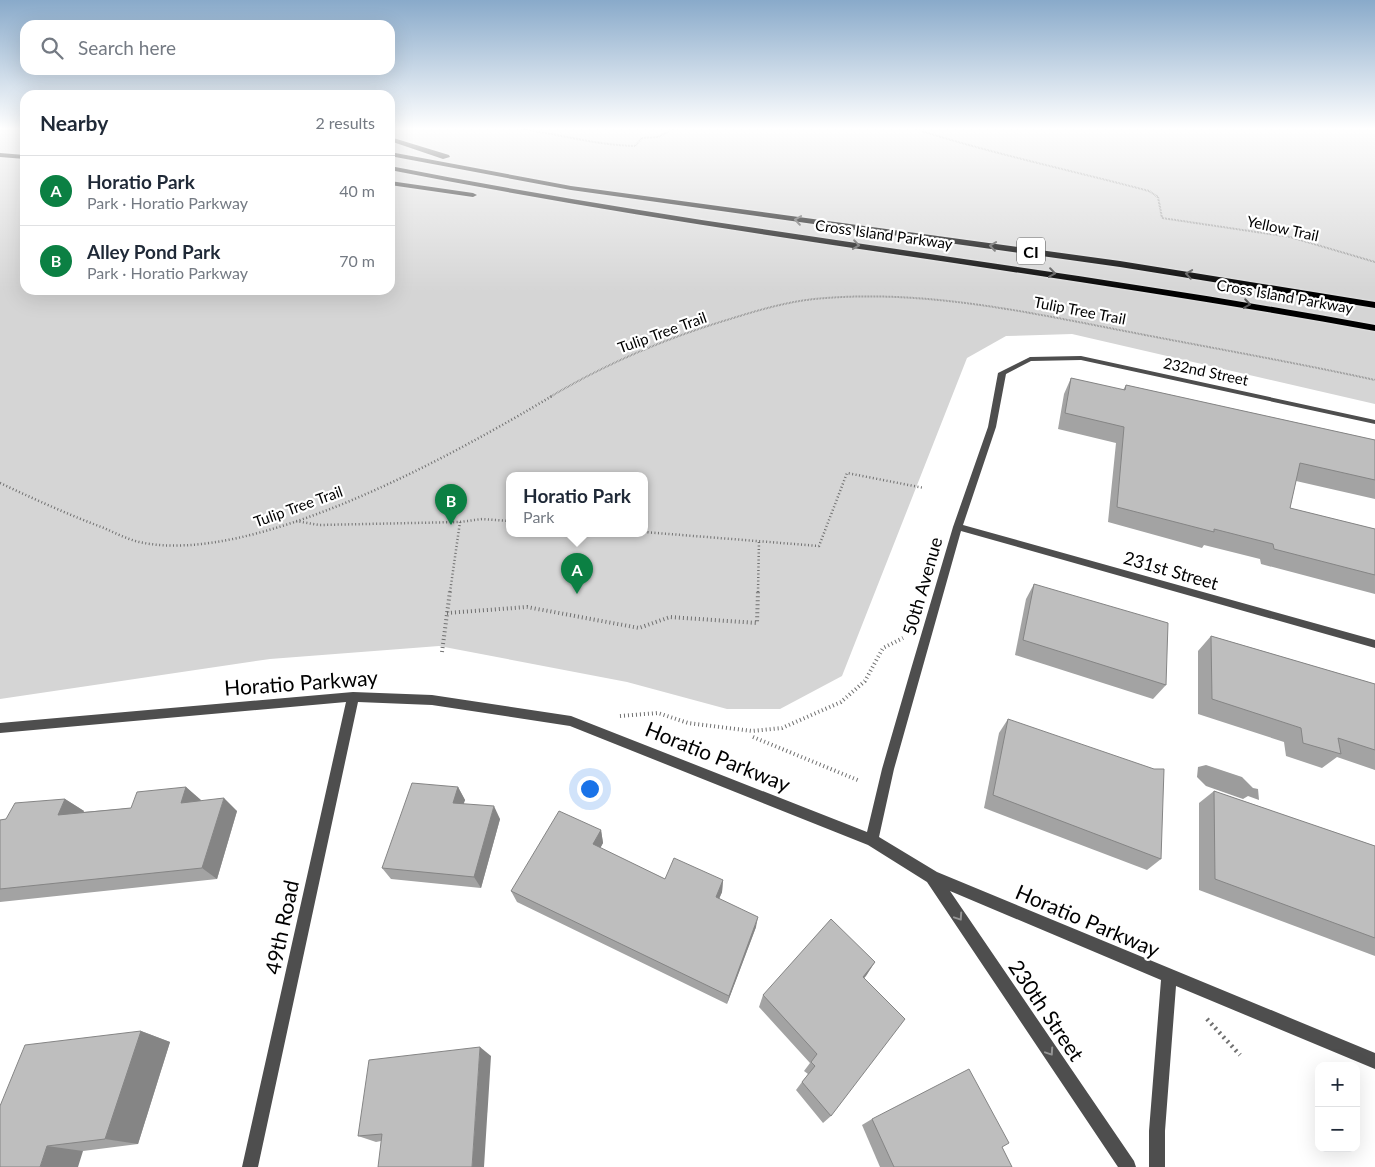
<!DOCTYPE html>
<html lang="en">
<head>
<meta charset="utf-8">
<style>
	:root { --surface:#fff; --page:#f2f2f3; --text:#1f2937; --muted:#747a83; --line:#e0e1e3; --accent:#0b8043 }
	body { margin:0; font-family:Lato,sans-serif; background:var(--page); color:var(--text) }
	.controls { position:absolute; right:15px; bottom:15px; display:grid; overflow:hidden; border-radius:10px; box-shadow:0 5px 20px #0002 }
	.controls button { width:45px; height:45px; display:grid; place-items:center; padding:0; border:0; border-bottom:1px solid var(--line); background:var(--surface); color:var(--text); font:25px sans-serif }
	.you { position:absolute; left:589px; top:788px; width:18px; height:18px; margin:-12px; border:4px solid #fff; border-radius:50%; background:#1a73e8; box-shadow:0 0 0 8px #1a73e833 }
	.badge { display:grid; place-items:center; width:32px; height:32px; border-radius:50%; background:var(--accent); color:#fff; font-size:16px; font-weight:700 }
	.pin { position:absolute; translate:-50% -41px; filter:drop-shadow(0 1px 2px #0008) }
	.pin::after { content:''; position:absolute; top:26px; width:18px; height:15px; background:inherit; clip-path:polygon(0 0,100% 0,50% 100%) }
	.popup { position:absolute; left:506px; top:472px; width:142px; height:65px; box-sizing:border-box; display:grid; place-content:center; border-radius:10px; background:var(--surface); filter:drop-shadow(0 1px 4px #0005); font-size:16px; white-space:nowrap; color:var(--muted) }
	.popup b { font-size:19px; color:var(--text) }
	.popup::after { content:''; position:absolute; left:50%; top:100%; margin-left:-10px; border:10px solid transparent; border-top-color:var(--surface) }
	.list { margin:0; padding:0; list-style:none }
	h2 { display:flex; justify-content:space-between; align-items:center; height:65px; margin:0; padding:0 20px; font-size:21px }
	h2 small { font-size:16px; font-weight:400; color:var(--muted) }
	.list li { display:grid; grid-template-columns:32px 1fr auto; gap:15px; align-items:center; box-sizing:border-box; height:70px; padding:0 20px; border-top:1px solid var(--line) }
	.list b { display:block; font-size:19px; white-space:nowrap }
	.list p { margin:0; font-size:16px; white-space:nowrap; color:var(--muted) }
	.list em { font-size:16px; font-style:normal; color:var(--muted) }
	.icon { flex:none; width:28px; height:28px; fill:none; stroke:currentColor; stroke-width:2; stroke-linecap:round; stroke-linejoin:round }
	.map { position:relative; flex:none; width:1375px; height:1167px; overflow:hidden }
	.search { position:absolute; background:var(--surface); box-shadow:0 5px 20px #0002; left:20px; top:20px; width:375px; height:55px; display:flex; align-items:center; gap:12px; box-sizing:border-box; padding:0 18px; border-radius:15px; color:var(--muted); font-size:19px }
	.panel { position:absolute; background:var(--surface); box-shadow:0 5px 20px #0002; left:20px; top:90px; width:375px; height:205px; border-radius:15px }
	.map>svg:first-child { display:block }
	.green { fill:#d5d5d5; fill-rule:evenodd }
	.water { fill:#9c9c9c }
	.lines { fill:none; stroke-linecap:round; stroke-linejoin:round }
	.motorway-casing { stroke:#dbdbdb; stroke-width:3 }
	.path-far3 { stroke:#707070; stroke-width:2; stroke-dasharray:0.5 1; stroke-linecap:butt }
	.path-far2 { stroke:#707070; stroke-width:2.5; stroke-dasharray:1 2.5; stroke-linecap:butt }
	.path-far1 { stroke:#707070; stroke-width:4; stroke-dasharray:1 3; stroke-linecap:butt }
	.path { stroke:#707070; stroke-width:4.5; stroke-dasharray:2 4; stroke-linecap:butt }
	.minor { fill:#4e4e4e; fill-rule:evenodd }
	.motorway { fill:#000; fill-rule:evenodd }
	.wall { fill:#a3a3a3 }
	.shaded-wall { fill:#858585 }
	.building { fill:#bebebe; stroke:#858585 }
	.oneway { stroke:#595959 }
	.oneway2 { stroke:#959595 }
	.labels { text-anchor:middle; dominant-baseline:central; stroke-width:4.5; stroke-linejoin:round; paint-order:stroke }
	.far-street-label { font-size:15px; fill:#000; stroke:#fff }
	.shield { fill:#fff; stroke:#4c4c4c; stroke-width:1 }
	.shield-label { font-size:16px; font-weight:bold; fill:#000 }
	.street-label { font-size:18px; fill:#000; stroke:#fff }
	.near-street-label { font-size:21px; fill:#000; stroke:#fff }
</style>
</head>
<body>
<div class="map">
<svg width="1375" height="1167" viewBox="0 0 1375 1167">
	<rect width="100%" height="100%" fill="#fff"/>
	<path class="green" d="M0,128H25V290H390V128H1375V404L1072,334L1006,336L967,358L842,676L780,709H727L627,682L439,646L270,659L0,699ZM510,475H644V533H510Z"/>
	<path class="water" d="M1206,765L1242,777L1253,788L1258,789L1259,800L1248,796L1243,799L1206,786L1197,777L1198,767Z"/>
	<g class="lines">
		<g class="motorway-casing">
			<g id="motorway">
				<path d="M390,137L449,155L450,157L443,159L390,141Z"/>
				<path d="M390,152L571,186L1120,261L1375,302V308L1120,267L571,190L390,156Z"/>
				<path d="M0,153L25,155V159L0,157Z"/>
				<path d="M390,166C717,230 1048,265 1375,325V331C1048,271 717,235 390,170Z"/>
				<path d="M390,181L473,193L477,195L473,197L390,185Z"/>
			</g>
		</g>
		<g class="path-far3">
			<path d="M514,128C555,133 594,145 635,146L642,138L658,137L676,128"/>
			<path d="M912,128C989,153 1070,170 1149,191L1158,197L1162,218L1290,237L1375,262"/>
			<path d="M550,397C607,363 667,338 730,319C762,309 793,300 826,298C932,290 1036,314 1140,334C1218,349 1297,363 1375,380"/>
		</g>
		<g class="path-far2">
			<path d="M0,483C34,499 69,515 104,528C115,533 127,539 139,542C253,567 455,454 552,396"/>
			<path d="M296,521L319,525L460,522L482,519L510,521"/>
			<path d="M644,532L819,546L847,473L924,488"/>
			<path d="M450,592L460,522"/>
			<path d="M758,592L759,541"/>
		</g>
		<g class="path-far1">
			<path d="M447,613L527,607L639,628L670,617L757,623L758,591"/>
			<path d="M442,652L450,591"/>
			<path d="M620,716L658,713L688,723L752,731L782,728L841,702L865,681L883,648L903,638"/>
			<path d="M753,737L860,781"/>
		</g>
		<path class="path" d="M1207,1019L1240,1055"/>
		<path class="minor" d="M1081,356L1375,420V424L1081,360L1031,361L1006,374L996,427L963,525L1375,640V648L961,531L894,769L879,837L937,872L1375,1053V1069L1176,986L1165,1131V1167H1149V1131L1161,980L950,891L1134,1161L1136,1167H1118L927,882L868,845L570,726L432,705L358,702L258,1167H242L346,702L0,733V723L353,692L432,695L571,716L867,832L882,769L911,669L953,527L988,427L998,373L1030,357Z"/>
		<use href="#motorway" class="motorway"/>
	</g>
	<g class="wall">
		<path d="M1071,378L1123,390L1126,385L1375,440V499L1296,481L1290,508L1375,529V594L1261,564L1260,559L1204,545L1202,548L1108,522L1116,443L1058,429L1064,394Z"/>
		<path d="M1034,584L1166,685L1153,699L1015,655L1026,599Z"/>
		<path d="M1211,636L1375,684V770L1337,757L1322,768L1286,756L1284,742L1198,714V651Z"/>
		<path d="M1008,719L1161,859L1147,870L984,808L999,733Z"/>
		<path d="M186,787L201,801L237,811L217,879L0,902V820L6,819L65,799L84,811L83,812L131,808Z"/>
		<path d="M458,787L465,800L463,804L500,819L481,888L391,879L382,868Z"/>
		<path d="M1214,791L1375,846V956L1199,890V803Z"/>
		<path d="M601,830L603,843L600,848L665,879L723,880L722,892L719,899L756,927L727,1004L517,902L511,891Z"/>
		<path d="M875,962L864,978L831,1116L823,1123L796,1090L808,1074L804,1071L810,1063L759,1007L763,995Z"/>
		<path d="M141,1031L170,1042L138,1144L83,1151L0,1167Z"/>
		<path d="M491,1056L381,1141L376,1142L358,1136Z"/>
		<path d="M872,1119L1002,1147L1012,1167H880L862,1125Z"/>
	</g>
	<g class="shaded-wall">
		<path d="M186,787L201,800L196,815L181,803Z"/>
		<path d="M458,787L465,800L460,815L453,803Z"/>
		<path d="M224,798L237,811L217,879L202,868Z"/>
		<path d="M65,799L84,811L77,827L58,815Z"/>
		<path d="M494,806L500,819L481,888L474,877Z"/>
		<path d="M601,830L603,843L596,856L593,844Z"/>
		<path d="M723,880L722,892L715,908L716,897Z"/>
		<path d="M758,917L756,927L727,1004L729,996Z"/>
		<path d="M875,962L866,976L854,989L863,977Z"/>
		<path d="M141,1031L170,1042L138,1144L105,1139Z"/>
		<path d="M480,1047L491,1056L484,1167H472Z"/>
		<path d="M47,1146L83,1151L78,1167H40Z"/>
	</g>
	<g class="building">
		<path d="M1071,378L1125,390L1126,385L1375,440V480L1300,463L1290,508L1375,529V575L1274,549L1273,544L1214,529V532L1117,507L1124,427L1065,413Z"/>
		<path d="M1034,584L1168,623L1166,685L1023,640Z"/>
		<path d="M1211,636L1375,684V750L1338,738L1341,754L1303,743L1301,728L1212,699Z"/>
		<path d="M1008,719L1154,769H1164L1161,859L993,795Z"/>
		<path d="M412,783L458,787L453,803L494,806L474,877L382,868Z"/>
		<path d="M186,787L181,803L224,798L202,868L0,889V820L6,819L15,803L65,799L58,815L131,808L137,792Z"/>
		<path d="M1214,791L1375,846V938L1215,879Z"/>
		<path d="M559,811L601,830L593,844L665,879L674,858L723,880L716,897L758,917L729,996L511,891Z"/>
		<path d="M831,919L875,962L863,977L905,1019L831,1116L802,1082L815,1066L811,1062L817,1054L763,995Z"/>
		<path d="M141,1031L105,1139L47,1146L40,1167H0V1106L25,1045Z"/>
		<path d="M480,1047L472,1167H378L382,1134L358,1136L369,1060Z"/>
		<path d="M969,1069L1009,1143L1002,1147L1012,1167H894L872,1119Z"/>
	</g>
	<defs><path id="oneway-chevron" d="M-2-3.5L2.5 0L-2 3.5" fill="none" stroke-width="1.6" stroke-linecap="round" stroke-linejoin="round" transform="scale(1.25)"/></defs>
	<g class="oneway">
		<use href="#oneway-chevron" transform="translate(798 220) rotate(-172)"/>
		<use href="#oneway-chevron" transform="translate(856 245) rotate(8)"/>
		<use href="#oneway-chevron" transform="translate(993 246) rotate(-172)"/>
		<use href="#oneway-chevron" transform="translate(1052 273) rotate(8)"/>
		<use href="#oneway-chevron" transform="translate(1189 274) rotate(-171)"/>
		<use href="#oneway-chevron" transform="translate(1247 304) rotate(9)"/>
	</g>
	<g class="oneway2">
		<use href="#oneway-chevron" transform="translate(959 917) rotate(56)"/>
		<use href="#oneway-chevron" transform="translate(1050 1052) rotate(56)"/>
	</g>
	<linearGradient id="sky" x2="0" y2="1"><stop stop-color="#89aaca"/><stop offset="0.44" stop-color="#fff"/><stop offset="1" stop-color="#fff" stop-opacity="0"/></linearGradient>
	<rect width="1375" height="292" fill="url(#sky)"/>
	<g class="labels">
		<g class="far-street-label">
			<text transform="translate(1283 228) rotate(12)">Yellow Trail</text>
			<text transform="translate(884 234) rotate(8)">Cross Island Parkway</text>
			<text transform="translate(1285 296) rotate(10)">Cross Island Parkway</text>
			<text transform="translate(1080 310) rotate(11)">Tulip Tree Trail</text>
			<text transform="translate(662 332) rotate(-20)">Tulip Tree Trail</text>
			<text transform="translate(1206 371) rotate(12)">232nd Street</text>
			<text transform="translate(298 506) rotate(-20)">Tulip Tree Trail</text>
		</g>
		<rect class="shield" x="1017" y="237.5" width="28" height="27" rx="4"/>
		<g class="shield-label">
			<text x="1031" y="251">CI</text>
		</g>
		<g class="street-label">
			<text transform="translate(1171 570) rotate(16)">231st Street</text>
			<text transform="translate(922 586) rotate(-74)">50th Avenue</text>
		</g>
		<g class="near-street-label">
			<text transform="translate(301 682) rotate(-4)">Horatio Parkway</text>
			<text transform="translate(718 756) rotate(22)">Horatio Parkway</text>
			<text transform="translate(1088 920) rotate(23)">Horatio Parkway</text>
			<text transform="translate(281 927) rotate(-78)">49th Road</text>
			<text transform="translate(1047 1010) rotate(56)">230th Street</text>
		</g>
	</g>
</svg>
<div class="controls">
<button>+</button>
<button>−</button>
</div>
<div class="you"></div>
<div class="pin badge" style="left:577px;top:594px">A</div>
<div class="popup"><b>Horatio Park</b>Park</div>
<div class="pin badge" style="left:451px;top:525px">B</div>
<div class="search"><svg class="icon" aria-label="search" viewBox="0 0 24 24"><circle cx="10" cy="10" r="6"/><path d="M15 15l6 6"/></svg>Search here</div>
<section class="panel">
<h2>Nearby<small>2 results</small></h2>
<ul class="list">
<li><span class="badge">A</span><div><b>Horatio Park</b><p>Park · Horatio Parkway</p></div><em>40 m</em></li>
<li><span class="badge">B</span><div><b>Alley Pond Park</b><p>Park · Horatio Parkway</p></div><em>70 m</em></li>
</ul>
</section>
</div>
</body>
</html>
